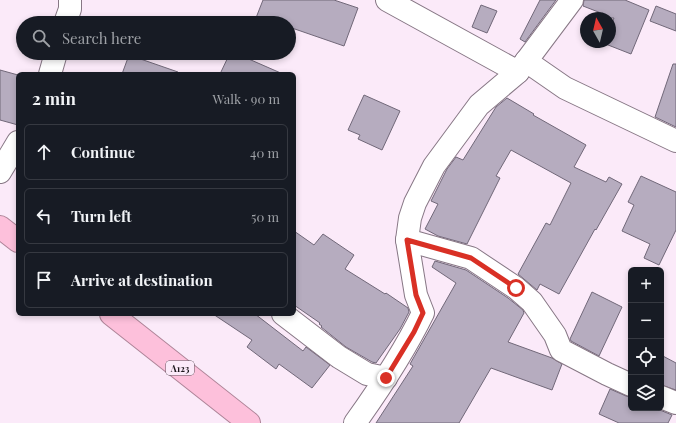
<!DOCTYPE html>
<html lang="en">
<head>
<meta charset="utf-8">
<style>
	:root { --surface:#171b24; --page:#242831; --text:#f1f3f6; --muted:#9ea1a6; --line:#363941 }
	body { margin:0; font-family:"Playfair Display",serif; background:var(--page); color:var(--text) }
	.controls { position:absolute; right:12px; bottom:12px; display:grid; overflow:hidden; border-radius:6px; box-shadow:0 2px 6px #0003 }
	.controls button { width:36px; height:36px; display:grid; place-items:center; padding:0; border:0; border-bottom:1px solid var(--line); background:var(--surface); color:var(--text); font:20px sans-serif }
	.compass { position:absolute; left:580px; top:12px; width:36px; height:36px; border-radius:50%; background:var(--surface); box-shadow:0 2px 6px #0003; rotate:352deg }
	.stop { position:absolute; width:12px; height:12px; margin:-9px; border:3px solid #d93025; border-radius:50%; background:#fff }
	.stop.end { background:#d93025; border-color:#fff; box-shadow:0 1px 4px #0008 }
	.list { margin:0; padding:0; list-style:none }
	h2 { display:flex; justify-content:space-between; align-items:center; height:52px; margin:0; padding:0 16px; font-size:17px }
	h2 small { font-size:13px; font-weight:400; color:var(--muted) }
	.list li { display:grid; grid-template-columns:26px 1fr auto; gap:12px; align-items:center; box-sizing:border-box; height:56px; margin:0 8px 8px; padding:0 8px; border:1px solid var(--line); border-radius:6px }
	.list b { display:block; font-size:15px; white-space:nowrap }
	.list em { font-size:13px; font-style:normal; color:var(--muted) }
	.icon { flex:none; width:22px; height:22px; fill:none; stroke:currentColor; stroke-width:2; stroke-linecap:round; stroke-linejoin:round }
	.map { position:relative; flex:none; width:676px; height:423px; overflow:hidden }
	.search { position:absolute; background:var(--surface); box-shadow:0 2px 6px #0003; left:16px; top:16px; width:280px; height:44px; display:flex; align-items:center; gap:10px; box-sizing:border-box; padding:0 14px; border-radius:22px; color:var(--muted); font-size:15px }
	.panel { position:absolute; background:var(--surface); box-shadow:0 2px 6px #0003; left:16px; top:72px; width:280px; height:244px; border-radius:6px }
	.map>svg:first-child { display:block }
	.building { fill:#b6acbf; stroke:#716879 }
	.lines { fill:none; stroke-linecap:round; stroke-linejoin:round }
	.minor-casing { stroke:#877785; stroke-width:24 }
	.highway-casing { stroke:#ae8498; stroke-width:24 }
	.minor { stroke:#fff; stroke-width:22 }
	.highway { stroke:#fdc0db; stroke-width:22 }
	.route { stroke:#d93025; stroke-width:5 }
	.labels { text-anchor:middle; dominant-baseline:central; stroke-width:3; stroke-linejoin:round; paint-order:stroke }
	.shield { fill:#fbeaf9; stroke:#5f565e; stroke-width:1 }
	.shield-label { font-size:9px; font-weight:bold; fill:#1c161b }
</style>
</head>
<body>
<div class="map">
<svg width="676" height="423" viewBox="0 0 676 423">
	<rect width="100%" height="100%" fill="#fbeaf9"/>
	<g class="building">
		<path d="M263,0H334L358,8L344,46L289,27V23H254Z"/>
		<path d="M540,0H556L525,42L520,39Z"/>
		<path d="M584,0H625L649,10L631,54L603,43L610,42V27L614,18H599L601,13L583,6Z"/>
		<path d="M481,5L497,11L487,33L472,27Z"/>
		<path d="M656,6L676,14V31L650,21Z"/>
		<path d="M230,53H235L283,74H220Z"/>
		<path d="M129,55L178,72L177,74H122Z"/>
		<path d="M673,64H676V127L655,117Z"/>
		<path d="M0,70L18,75V125L0,120Z"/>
		<path d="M364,95L400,111L382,150L358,139L360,135L348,130Z"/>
		<path d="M507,98L534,114L533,115L586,145L574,167L606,182L609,177L622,184L596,230L595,229L559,294L540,284L537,290L518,274L546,223L550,225L571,183L511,150L496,176L500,178L467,244L438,236L425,229L438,204L431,201L447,169L456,157L463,160L496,107Z"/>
		<path d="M641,176L676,192V230L659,265L644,258L650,244L622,231L634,205L628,202Z"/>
		<path d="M294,231L314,245L323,234L354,255L345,269L385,294L386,293L408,308L409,312L400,329L376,363L372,362L346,347L321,327L322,326L319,324L320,323L294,305Z"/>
		<path d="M435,261L466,270L508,298L523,310L524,313L508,342L552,358L562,364L552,390L491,368L459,423H376L413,366L410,364L456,283L432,267Z"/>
		<path d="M592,292L622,307L599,356L571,341L570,339Z"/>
		<path d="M213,314H255L303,351L306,347L330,365L312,388L279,364L276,369L247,347L252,340Z"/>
		<path d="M661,355L676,363V390L661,385Z"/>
		<path d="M610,389L626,396L631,397V408H655L672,415L668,423H619L599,414Z"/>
	</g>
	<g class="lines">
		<g class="minor-casing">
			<g id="minor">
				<path d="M387,0L518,72"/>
				<path d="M65,23L70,9V0"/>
				<path d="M526,61L565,88L676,141"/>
				<path d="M50,74L56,53"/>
				<path d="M0,172L18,142"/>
				<path d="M407,240L471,258L516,288L532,302L555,335L561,350L607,374L631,385"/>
				<path d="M283,314L339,357L367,374L386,378"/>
				<path d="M661,397L676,403"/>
				<path d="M355,423C380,388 404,352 423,313L416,295L407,240L410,218L415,203L434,166L479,105L518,72L572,0"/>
			</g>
		</g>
		<g class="highway-casing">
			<g id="highway">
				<path d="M0,227L18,241"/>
				<path d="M111,314L249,423"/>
			</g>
		</g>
		<use href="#minor" class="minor"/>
		<use href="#highway" class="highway"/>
	</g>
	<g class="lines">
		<path class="route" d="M386,378L414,332L423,313L416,295L407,240L471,258L516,288"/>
	</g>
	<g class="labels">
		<rect class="shield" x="166" y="361" width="28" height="14" rx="3"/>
		<g class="shield-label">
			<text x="180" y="368">A123</text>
		</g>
	</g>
</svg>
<div class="controls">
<button>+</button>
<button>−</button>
<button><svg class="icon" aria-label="locate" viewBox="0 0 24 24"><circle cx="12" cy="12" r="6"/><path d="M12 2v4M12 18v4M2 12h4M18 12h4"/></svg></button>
<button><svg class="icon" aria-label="layers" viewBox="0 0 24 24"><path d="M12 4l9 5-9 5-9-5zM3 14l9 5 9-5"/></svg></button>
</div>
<svg class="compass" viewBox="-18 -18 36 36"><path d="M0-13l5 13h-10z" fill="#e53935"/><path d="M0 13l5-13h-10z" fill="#9ea1a6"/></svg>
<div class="stop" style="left:516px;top:288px"></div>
<div class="stop end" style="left:386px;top:378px"></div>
<div class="search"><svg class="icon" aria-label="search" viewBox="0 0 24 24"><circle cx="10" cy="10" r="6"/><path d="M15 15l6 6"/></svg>Search here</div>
<section class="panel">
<h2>2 min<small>Walk · 90 m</small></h2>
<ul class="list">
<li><svg class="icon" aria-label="ahead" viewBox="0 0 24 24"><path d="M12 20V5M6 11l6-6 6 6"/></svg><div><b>Continue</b></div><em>40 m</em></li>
<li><svg class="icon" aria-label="left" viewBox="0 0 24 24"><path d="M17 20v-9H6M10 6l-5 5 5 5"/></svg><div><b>Turn left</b></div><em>50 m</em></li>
<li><svg class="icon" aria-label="arrive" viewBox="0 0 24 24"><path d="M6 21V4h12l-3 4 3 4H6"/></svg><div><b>Arrive at destination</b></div></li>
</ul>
</section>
</div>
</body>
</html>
